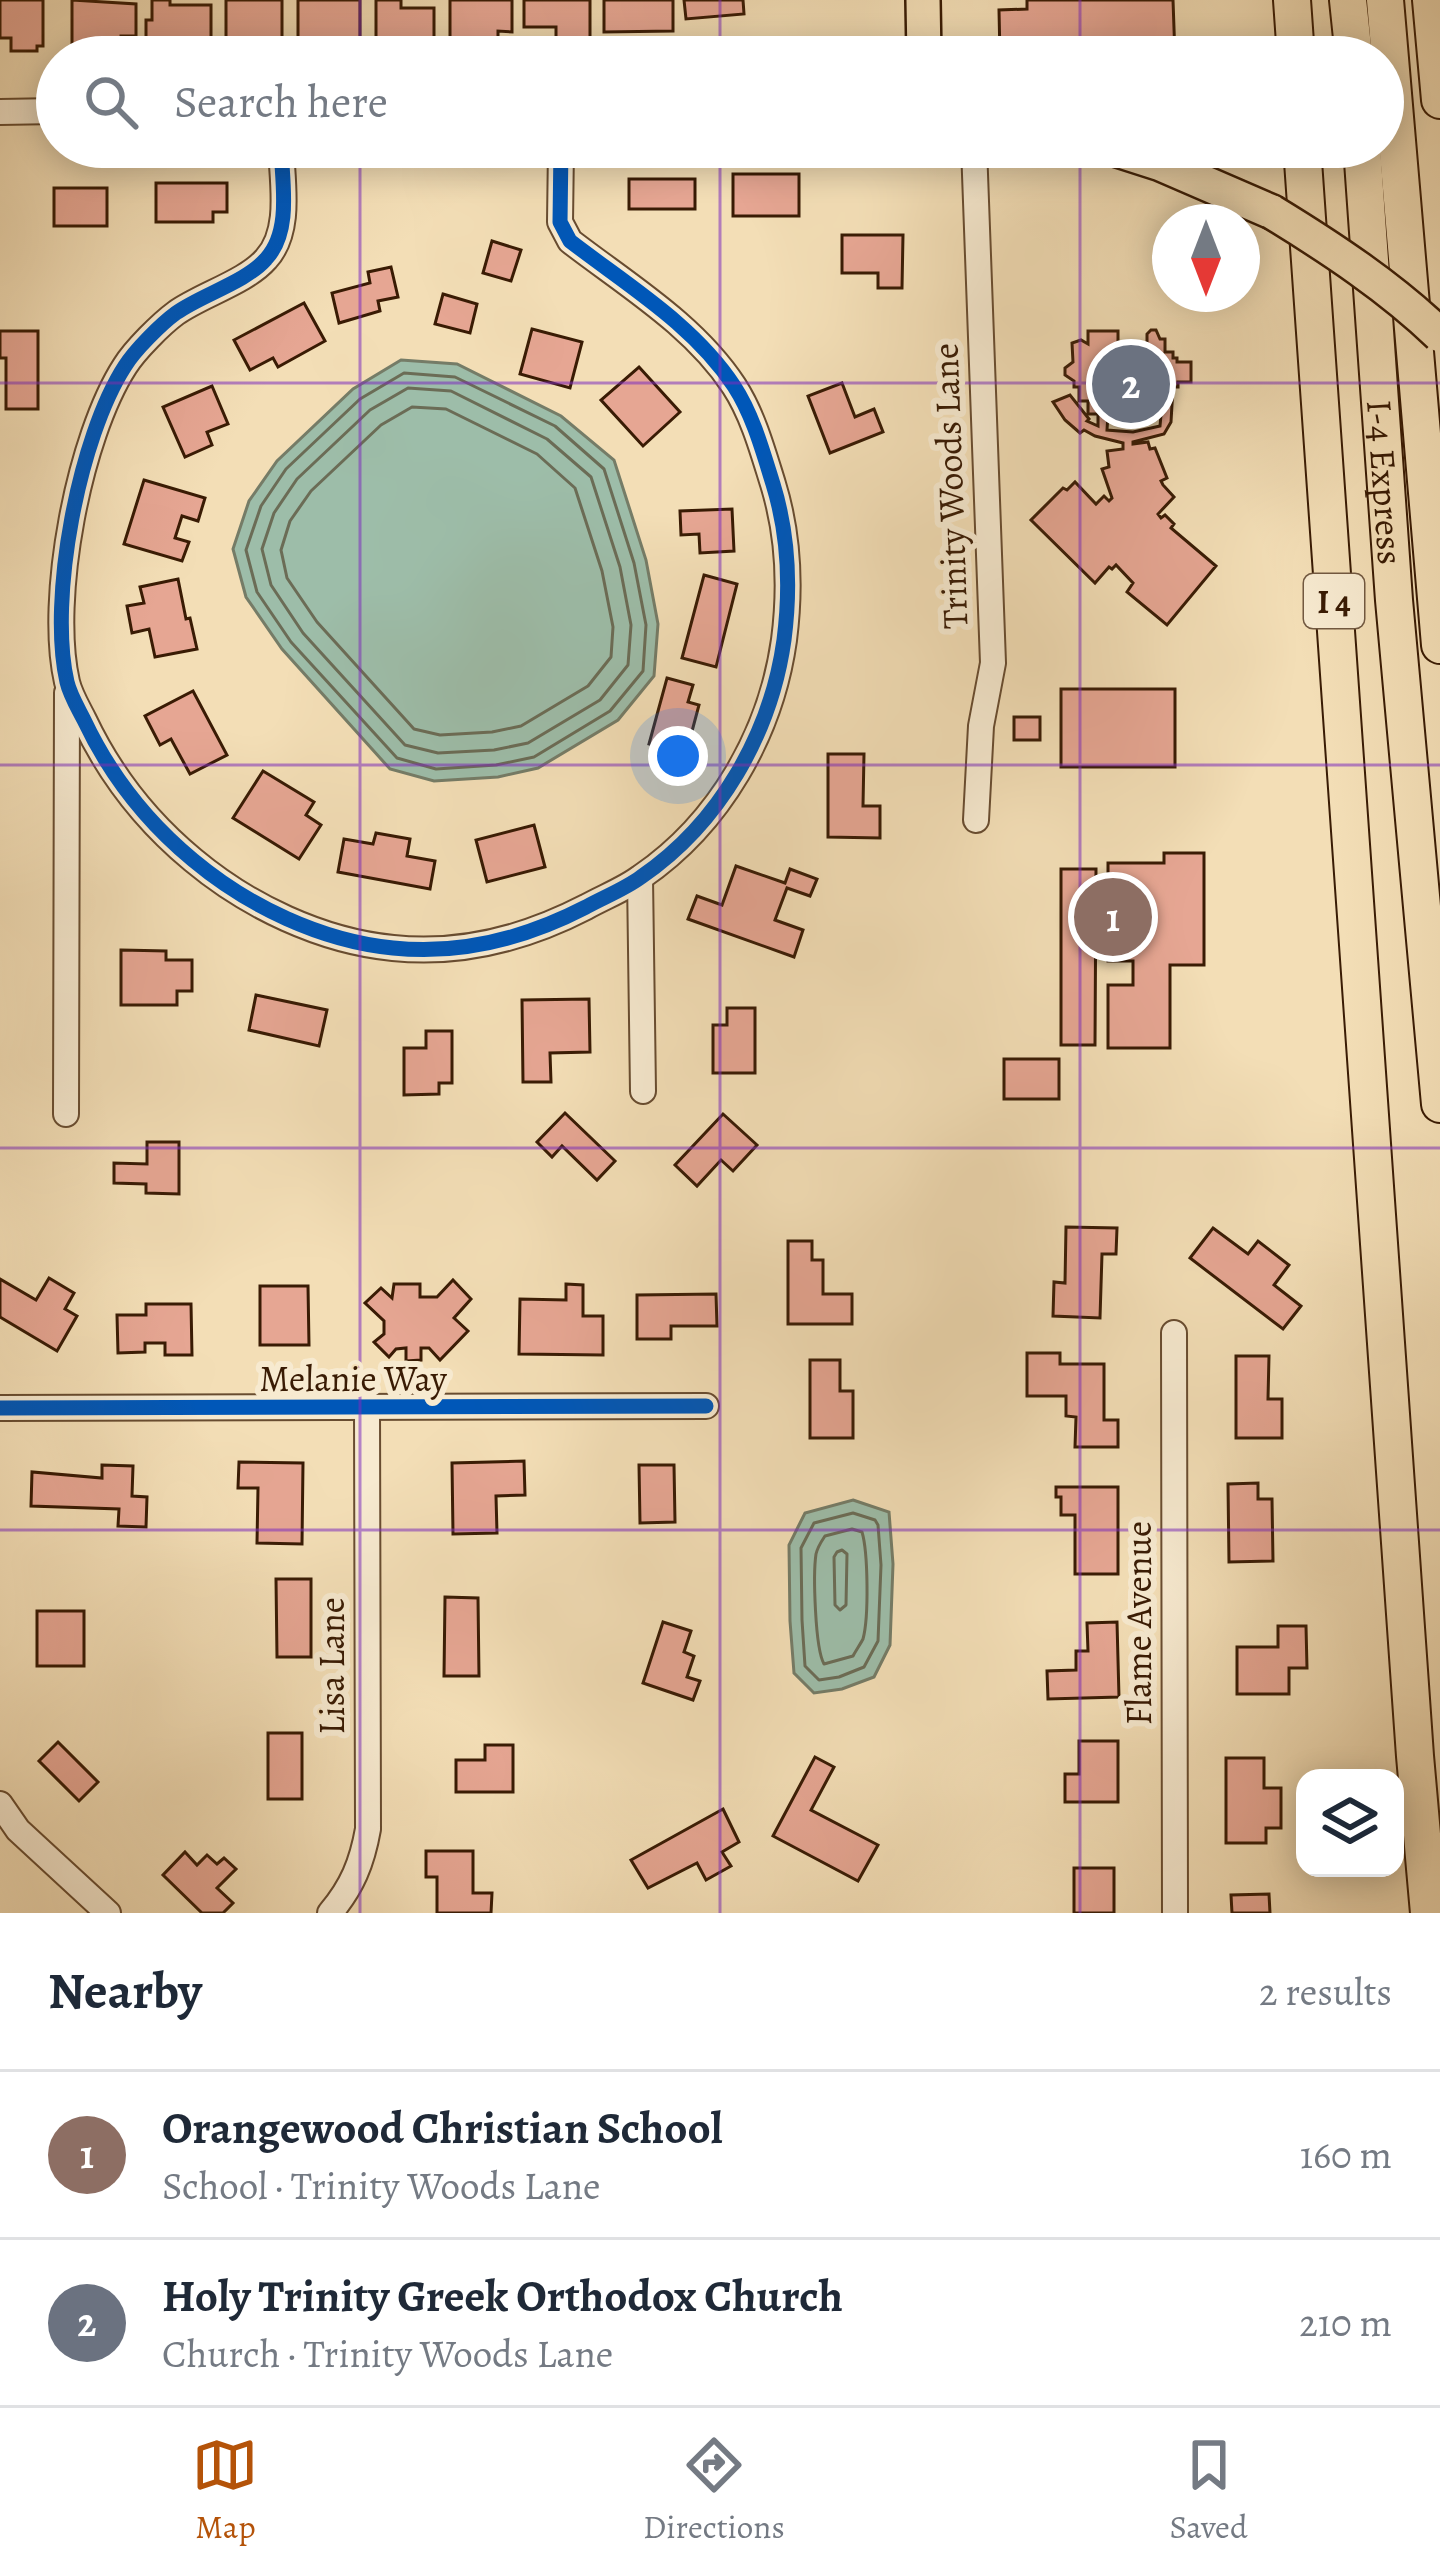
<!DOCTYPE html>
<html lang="en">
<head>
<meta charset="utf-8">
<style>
	:root { --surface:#fff; --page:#f2f2f3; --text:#1f2937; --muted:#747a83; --line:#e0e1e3; --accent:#b45309 }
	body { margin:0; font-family:Alegreya,serif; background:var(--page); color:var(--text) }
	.controls { position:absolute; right:36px; bottom:36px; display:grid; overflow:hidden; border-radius:24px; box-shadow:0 6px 30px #0003 }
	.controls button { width:108px; height:108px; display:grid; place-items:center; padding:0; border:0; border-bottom:3px solid var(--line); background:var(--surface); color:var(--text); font:60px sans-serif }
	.compass { position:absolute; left:1152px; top:204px; width:108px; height:108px; border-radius:50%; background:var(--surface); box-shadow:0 6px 30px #0003; rotate:180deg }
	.you { position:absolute; left:678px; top:756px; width:42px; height:42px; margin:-30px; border:9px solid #fff; border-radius:50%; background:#1a73e8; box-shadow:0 0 0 18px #1a73e833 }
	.badge { display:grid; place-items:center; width:78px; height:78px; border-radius:50%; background:var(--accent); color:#fff; font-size:39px; font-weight:700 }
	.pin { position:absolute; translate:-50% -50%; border:6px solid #fff; box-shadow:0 3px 12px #0006 }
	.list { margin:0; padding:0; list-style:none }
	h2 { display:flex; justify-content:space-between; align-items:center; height:156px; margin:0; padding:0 48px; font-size:51px }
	h2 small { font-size:39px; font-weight:400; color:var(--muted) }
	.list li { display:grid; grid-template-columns:78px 1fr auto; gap:36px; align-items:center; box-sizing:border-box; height:168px; padding:0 48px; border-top:3px solid var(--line) }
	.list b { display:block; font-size:45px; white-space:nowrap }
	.list p { margin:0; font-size:39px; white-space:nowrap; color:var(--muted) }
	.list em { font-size:39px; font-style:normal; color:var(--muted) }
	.icon { flex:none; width:66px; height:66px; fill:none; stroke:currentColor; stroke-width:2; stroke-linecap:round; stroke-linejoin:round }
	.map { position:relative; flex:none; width:1440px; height:1913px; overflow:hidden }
	.search { position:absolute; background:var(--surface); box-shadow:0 6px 30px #0003; left:36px; right:36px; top:36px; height:132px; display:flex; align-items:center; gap:30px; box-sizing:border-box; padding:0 42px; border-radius:66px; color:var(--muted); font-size:45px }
	.sheet { height:492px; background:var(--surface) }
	nav { display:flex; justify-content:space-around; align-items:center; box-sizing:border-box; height:168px; border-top:3px solid var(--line); background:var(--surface); font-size:33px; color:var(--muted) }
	nav a { display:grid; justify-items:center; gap:6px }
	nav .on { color:var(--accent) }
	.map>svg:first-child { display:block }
	.water { fill:#9dbda9; stroke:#757c67; stroke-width:3 }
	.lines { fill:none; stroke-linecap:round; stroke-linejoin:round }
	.shore { stroke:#6b6c56; stroke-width:3 }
	.building { fill:#e6a693; stroke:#391b04; stroke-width:3; fill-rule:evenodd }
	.minor-casing { stroke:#684c30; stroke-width:28 }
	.major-casing { stroke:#391b04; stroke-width:38 }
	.highway-casing { stroke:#391b04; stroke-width:40 }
	.minor { stroke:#f7ead0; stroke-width:24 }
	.major { stroke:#f3deb6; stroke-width:33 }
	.highway { stroke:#f3deb6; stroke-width:36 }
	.major-bridge-casing { stroke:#391b04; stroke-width:38; stroke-linecap:butt }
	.major-bridge { stroke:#f3deb6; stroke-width:33 }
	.cycleway-casing { stroke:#f7ead0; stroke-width:22 }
	.cycleway { stroke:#0057b8; stroke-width:15 }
	.grid { fill:none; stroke:#7b2cbf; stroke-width:3; stroke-opacity:0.55 }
	.labels { text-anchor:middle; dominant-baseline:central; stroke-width:12; stroke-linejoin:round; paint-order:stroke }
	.shield { fill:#f7ead0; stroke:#725941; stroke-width:3 }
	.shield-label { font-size:33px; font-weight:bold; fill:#391b04 }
	.street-label { font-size:36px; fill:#391b04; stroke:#f7ead0 }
</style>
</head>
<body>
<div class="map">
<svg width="1440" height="1913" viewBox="0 0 1440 1913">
	<rect width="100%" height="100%" fill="#f3deb6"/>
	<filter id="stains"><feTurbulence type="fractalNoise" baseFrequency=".00167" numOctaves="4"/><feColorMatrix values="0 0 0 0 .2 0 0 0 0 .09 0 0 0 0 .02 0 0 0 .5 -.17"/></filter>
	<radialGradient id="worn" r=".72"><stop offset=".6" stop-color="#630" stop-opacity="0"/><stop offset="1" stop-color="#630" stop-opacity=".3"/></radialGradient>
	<g class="water">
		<path d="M401,360L457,364L561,416L614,460L646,560L658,624L654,676L618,720L538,768L498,777L434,781L390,769L282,649L246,597L233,549L249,501L277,461L353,389Z"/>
		<path d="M853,1500L889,1512L893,1564L890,1645L874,1677L842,1689L814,1693L794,1673L790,1621L789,1545L805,1513Z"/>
	</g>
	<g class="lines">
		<g class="shore">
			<path d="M404,373L455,377L555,426L604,469L634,563L646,625L643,671L610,711L534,757L496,765L436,769L397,758L291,642L257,592L246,550L261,506L286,469L360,399Z"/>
			<path d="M408,388L451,391L547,439L591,477L620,567L631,625L628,665L600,700L528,743L494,750L438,753L405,745L303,633L271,585L262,549L274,513L297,479L370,410Z"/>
			<path d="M412,407L446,409L537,454L575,488L602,571L613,627L611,657L588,686L521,726L492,732L440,735L414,729L317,622L287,578L281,550L290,521L311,491L381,425Z"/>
			<path d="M853,1513L875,1520L878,1525L881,1565L878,1641L864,1667L839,1677L819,1680L805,1666L802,1620L801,1548L814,1523Z"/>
			<path d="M852,1529L862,1532C868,1552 869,1617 863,1639C861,1643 855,1652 853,1656L824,1664C815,1648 813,1574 816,1554C818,1546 821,1542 825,1536Z"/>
			<path d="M842,1550L847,1554L846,1605L840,1610L835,1605L834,1557L837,1552Z"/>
		</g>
	</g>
	<g class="building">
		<path d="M0,0H43V46H37V51H11V38H0Z"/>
		<path d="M72,0L136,4V36H121V51H72Z"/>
		<path d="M152,0H170V5H211V57H146V20H152Z"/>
		<path d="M226,0H282V55L226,56Z"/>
		<path d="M298,0H360V44H345V52H313V44H298Z"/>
		<path d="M376,0H401V8H434V56H376Z"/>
		<path d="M450,0H512V32L498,31V45H450Z"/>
		<path d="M524,0H590V41H556V27H524Z"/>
		<path d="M604,0H673V31L604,32Z"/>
		<path d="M684,0H743L744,14L686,19Z"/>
		<path d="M1027,0H1173L1175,57H1000L999,10L1027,9Z"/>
		<rect x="733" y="174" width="66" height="42"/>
		<rect x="629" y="179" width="66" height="30"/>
		<path d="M156,183H227V212H213V222H156Z"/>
		<rect x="54" y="188" width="53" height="38"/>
		<path d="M842,235H903L902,288H878V273H842Z"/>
		<path d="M492,241L521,250L511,281L483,273Z"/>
		<path d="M391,267L398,297L378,301L380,311L339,323L332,293L370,283L368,272Z"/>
		<path d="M443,294L477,304L470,333L435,324Z"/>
		<path d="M304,303L325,341L278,367L273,358L250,370L234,340Z"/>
		<path d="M532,329L582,342L570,388L520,374Z"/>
		<path d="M1151,330H1156L1160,339H1165V352H1173V358H1177V362H1191V382H1178V387H1173L1171,422L1164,434L1133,442V444L1148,442L1150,449L1155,448L1167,478L1161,481L1163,485L1174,497L1158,514L1161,518L1165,515L1174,524L1171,528L1216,566L1167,625L1127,592L1133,583L1116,565L1112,569L1109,567L1095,583L1031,520L1063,488L1067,490L1075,482L1096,504L1104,496L1109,501L1112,498L1102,469L1109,467L1107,451L1123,449V443L1095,436L1084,430L1080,433L1065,420L1053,402L1070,395L1089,419L1087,421L1098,426V414H1088V401H1079V387H1074V381L1065,375V368L1073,362L1072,343L1081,340L1088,344V331H1118V347L1147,348V334ZM1117,398H1147L1152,406L1162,404L1160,426L1133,432L1107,430L1108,414H1118Z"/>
		<path d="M0,331H38V409H6V358H0Z"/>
		<path d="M639,367L680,412L643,446L601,400Z"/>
		<path d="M842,383L855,417L874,409L883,432L830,453L808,396Z"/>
		<path d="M212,386L228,424L207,432L212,445L185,457L163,407Z"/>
		<path d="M144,480L205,498L198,521L182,516L175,538L189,542L182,561L124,544Z"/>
		<path d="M732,509L734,551L700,553L699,534L681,535L680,511Z"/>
		<path d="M704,575L737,584L716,667L682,658Z"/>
		<path d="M178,579L186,619L190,618L197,649L155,657L149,629L132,633L127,606L144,603L140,587Z"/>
		<path d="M667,678L693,685L688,702L699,705L686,754L649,744Z"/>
		<rect x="1061" y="689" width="114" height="78"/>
		<path d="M193,691L227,755L190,774L171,739L160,745L145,716Z"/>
		<rect x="1014" y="717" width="26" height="23"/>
		<path d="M828,754H864L863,806H880V838L828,837Z"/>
		<path d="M263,771L314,802L306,815L321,825L299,859L233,818Z"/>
		<path d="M534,825L545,867L487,882L476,840Z"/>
		<path d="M376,833L410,839L407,856L435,861L430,889L338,872L344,839L373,844Z"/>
		<path d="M1164,853H1204V965H1170V1048H1108V985H1133V961H1108V863H1164Z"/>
		<path d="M736,866L785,883L790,869L817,879L810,896L787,888L775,920L803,930L794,957L688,919L697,896L722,905Z"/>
		<path d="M1061,869H1096L1095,1045H1061Z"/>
		<path d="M121,950L166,951V960H192V991H177V1005H121Z"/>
		<path d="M256,995L327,1010L319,1046L249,1030Z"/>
		<path d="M589,999L590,1052L550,1053L551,1082H523L522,1000Z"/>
		<path d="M727,1008H755V1073H713V1025H727Z"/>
		<path d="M426,1031H452V1083H439V1094L404,1095V1048H426Z"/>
		<rect x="1004" y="1059" width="55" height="40"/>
		<path d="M565,1113L615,1161L597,1180L562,1146L552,1157L537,1142Z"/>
		<path d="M723,1114L757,1145L733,1171L721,1160L697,1186L675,1165Z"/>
		<path d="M147,1142H179V1194L146,1193V1184L114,1183V1163L147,1164Z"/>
		<path d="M1066,1227L1117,1228L1116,1254H1102L1100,1318L1053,1316L1054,1282L1065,1283Z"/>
		<path d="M1213,1228L1248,1254L1258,1241L1289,1265L1274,1285L1301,1306L1283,1329L1190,1258Z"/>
		<path d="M788,1241H812V1260H823V1294H852V1324H788Z"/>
		<path d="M49,1278L74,1293L65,1309L77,1316L57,1351L0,1317V1279L36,1300Z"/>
		<path d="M453,1280L471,1299L454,1318L468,1331L440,1360L429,1348H421V1360L406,1361V1348L396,1349L389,1357L374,1342L384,1334V1321L365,1303L381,1288L392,1298L394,1284H420V1297H437Z"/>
		<path d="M566,1284L583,1285V1316H603V1355L519,1354L520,1299L566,1300Z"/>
		<path d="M260,1286H308L309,1345H260Z"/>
		<path d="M716,1294L717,1326H671V1339H637V1295Z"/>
		<path d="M146,1304H191L192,1355H165V1343H145V1352L118,1353L117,1315H146Z"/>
		<path d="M1027,1353H1060V1364H1104V1420H1118V1447H1075L1076,1417L1066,1416V1396H1027Z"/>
		<path d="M1236,1356H1269L1268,1399H1282V1438H1236Z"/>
		<path d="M810,1360H840V1391H853V1438H810Z"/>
		<path d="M524,1461L525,1495L496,1496L497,1533L453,1534L452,1463Z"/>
		<path d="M239,1462L303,1463L302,1544L257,1543L258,1488H238Z"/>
		<path d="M102,1465L133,1466L132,1496L147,1497L146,1527L118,1526L119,1509L31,1506L32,1472L102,1478Z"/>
		<path d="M639,1465H674L675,1522L640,1523Z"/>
		<path d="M1258,1483V1499H1272L1273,1561L1229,1562L1228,1484Z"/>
		<path d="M1056,1487H1118V1574H1075V1515H1061V1497H1056Z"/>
		<path d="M276,1579H311V1657H277Z"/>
		<path d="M445,1597L478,1598L479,1676H444Z"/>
		<rect x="37" y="1611" width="47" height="55"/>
		<path d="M663,1622L691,1631L684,1652L694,1656L687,1677L700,1681L693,1700L643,1683Z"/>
		<path d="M1117,1622L1119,1697L1048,1699L1047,1671L1076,1670V1651H1088L1087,1623Z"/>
		<path d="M1278,1626H1306L1307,1668H1289V1694H1237V1647H1278Z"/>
		<rect x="268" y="1733" width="34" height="66"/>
		<path d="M1079,1741H1118V1802H1065V1774H1079Z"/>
		<path d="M58,1742L98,1782L79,1801L39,1761Z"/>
		<path d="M485,1745H513V1792H456V1760H485Z"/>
		<path d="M815,1757L834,1767L811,1810L878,1845L858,1881L773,1836Z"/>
		<path d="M1226,1758H1264V1788H1281V1828H1266V1843H1226Z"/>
		<path d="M723,1809L739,1842L722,1852L731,1866L706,1880L697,1863L648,1888L631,1860Z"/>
		<path d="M426,1851H473V1893H492L491,1913H437V1877H426Z"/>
		<path d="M185,1852L197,1865L207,1855L217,1864L224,1858L236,1869L217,1888L233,1903L223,1913H202L163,1875Z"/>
		<rect x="1074" y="1868" width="40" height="45"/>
		<path d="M1269,1894L1270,1913H1232L1231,1895Z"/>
	</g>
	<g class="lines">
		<g class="minor-casing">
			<g id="minor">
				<path d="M0,112L57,111"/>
				<path d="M281,147C282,182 292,231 266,259C246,282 201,295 176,313C161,324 135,350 125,366C79,437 48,599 67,682C70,695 78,708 84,720C110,775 147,822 193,860C248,906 321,941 393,948C460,955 526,938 586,907C604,897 625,889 641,877C720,823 771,733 784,640C791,586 789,536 773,484C763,452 753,415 734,386C694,325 627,285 570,241L560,222L561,147"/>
				<path d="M974,147L993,663L981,726L976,820"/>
				<path d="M640,878L643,1091"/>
				<path d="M66,1114L67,693"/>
				<path d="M1174,1333L1175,1913"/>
				<path d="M0,1408L706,1406"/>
				<path d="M0,1804L18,1830L108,1913"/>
				<path d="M330,1913C352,1887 362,1863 368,1829L367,1408"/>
			</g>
		</g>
		<g class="major-casing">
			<g id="major">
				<path d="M923,0L924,57"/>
				<path d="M1108,147L1161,164L1272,212"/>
			</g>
		</g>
		<g class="highway-casing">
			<g id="highway">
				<path d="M1292,0L1296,57"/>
				<path d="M1348,0L1354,57"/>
				<path d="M1385,0L1440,645"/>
				<path d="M1431,0L1440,100"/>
				<path d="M1302,147L1415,1756L1429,1913"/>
				<path id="s1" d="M1362,147L1394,600L1440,1104"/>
			</g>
		</g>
		<use href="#minor" class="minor"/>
		<use href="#major" class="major"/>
		<use href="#highway" class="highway"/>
		<g class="major-bridge-casing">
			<path id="major-bridge" d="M1272,212C1331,248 1390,287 1440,335"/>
		</g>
		<use href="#major-bridge" class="major-bridge"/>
		<g class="cycleway-casing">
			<g id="cycleway">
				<path d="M281,147C282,182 292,231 266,259C246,282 201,295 176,313C161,324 135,350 125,366C79,437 48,599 67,682C70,695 78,708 84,720C110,775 147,822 193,860C248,906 321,941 393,948C460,955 526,938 586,907C604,897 625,889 641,877C720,823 771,733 784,640C791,586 789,536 773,484C763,452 753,415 734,386C694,325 627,285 570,241L560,222L561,147"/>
				<path d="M0,1408L706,1406"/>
			</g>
		</g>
		<use href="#cycleway" class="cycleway"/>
	</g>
	<path class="grid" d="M360,0V57M720,0V57M1080,0V57M360,147V1913M720,147V1913M1080,147V1913M0,383H1440M0,765H1440M0,1148H1440M0,1530H1440"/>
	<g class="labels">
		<rect class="shield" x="1304" y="574" width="60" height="54" rx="9"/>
		<g class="shield-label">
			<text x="1334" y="601">I 4</text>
		</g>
		<g class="street-label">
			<text stroke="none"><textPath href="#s1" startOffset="336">I-4 Express</textPath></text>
			<text transform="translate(950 486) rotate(-92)">Trinity Woods Lane</text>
			<text x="353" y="1378">Melanie Way</text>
			<text transform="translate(1138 1623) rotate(-90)">Flame Avenue</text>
			<text transform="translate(331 1666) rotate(-90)">Lisa Lane</text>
		</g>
	</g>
	<rect width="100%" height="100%" filter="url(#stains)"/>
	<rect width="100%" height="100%" fill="url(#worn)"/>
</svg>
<div class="controls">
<button><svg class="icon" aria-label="layers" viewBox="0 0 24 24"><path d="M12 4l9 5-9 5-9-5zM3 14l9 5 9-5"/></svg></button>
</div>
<svg class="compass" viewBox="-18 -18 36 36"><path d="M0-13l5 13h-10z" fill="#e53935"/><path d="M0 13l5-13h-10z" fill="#747a83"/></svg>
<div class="you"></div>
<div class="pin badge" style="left:1113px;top:917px;background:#8d6e63">1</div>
<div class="pin badge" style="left:1131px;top:384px;background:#6b7280">2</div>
<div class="search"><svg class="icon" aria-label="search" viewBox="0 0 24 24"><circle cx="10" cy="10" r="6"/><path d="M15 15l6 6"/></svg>Search here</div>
</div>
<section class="sheet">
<h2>Nearby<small>2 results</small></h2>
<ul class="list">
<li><span class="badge" style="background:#8d6e63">1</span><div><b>Orangewood Christian School</b><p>School · Trinity Woods Lane</p></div><em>160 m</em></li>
<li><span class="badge" style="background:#6b7280">2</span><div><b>Holy Trinity Greek Orthodox Church</b><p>Church · Trinity Woods Lane</p></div><em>210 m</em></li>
</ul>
</section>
<nav>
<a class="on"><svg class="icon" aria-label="map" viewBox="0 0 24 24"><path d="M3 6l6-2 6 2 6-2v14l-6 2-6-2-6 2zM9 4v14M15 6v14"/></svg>Map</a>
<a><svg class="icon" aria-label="directions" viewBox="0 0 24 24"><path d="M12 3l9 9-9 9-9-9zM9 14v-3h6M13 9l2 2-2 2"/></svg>Directions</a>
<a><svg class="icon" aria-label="saved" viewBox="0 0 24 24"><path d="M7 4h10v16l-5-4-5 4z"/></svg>Saved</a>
</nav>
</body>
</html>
